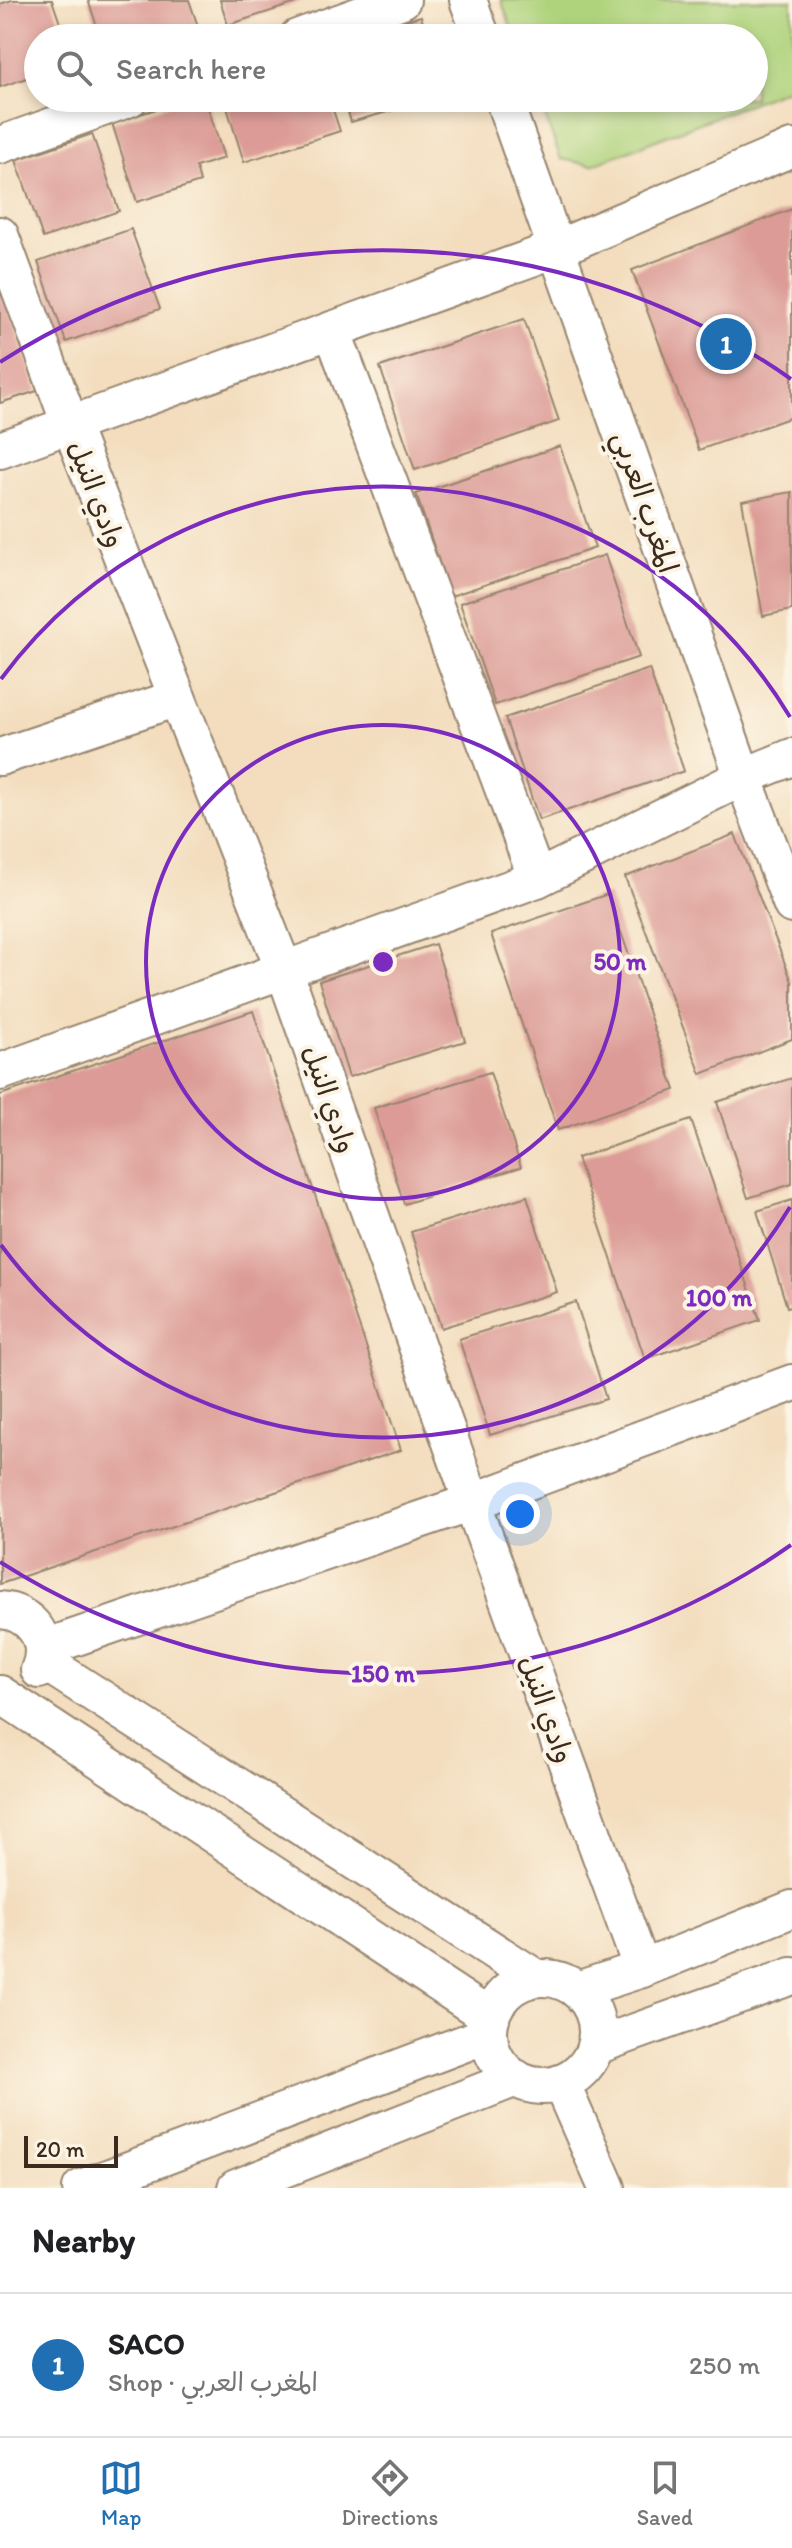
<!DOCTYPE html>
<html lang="en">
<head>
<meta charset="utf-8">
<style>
	:root { --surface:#fff; --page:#f6f6f6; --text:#202124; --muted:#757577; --line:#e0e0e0; --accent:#1f6fb2 }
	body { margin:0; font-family:Itim,"Playpen Sans Arabic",sans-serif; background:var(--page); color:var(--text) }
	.scale { position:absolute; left:24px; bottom:20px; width:94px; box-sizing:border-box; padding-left:8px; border:4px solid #3b2a1e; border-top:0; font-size:22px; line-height:28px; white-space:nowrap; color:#3b2a1e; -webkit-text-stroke:6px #fcf5e5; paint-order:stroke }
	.you { position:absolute; left:520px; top:1514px; width:28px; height:28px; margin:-20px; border:6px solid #fff; border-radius:50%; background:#1a73e8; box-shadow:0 0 0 12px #1a73e833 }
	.badge { display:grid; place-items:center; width:52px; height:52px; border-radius:50%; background:var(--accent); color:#fff; font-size:26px; font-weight:700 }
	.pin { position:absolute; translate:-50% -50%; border:4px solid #fff; box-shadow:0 2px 8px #0006 }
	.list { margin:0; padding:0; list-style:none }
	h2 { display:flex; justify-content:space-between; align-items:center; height:104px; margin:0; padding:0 32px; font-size:34px }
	h2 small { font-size:26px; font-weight:400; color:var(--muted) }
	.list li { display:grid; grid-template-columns:52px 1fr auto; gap:24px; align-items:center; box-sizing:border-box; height:144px; padding:0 32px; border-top:2px solid var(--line) }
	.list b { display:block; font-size:30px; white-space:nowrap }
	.list p { margin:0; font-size:26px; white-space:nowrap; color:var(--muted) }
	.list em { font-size:26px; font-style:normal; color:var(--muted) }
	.icon { flex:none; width:44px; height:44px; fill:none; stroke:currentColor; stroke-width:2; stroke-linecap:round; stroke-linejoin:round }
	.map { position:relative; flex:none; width:792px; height:2188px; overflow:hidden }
	.search { position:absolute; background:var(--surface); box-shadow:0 4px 12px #0003; left:24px; right:24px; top:24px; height:88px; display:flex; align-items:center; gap:20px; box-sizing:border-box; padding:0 28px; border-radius:44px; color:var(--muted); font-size:30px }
	.sheet { height:248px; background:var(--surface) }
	nav { display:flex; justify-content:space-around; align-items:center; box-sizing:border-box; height:112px; border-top:2px solid var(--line); background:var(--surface); font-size:22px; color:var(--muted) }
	nav a { display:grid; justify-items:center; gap:4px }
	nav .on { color:var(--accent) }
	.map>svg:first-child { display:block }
	.green { fill:#aed37c; stroke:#747e4d; stroke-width:2 }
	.building { fill:#dc9b96 }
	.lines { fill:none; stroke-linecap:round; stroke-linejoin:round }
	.minor-casing { stroke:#97846e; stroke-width:40 }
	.minor { stroke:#fff; stroke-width:36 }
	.ring { fill:none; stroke:#7b2cbf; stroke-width:4 }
	.labels { text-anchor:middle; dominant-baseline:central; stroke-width:8; stroke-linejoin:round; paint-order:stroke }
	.street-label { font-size:28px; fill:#3b2a1e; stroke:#fcf5e5 }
	.centre { fill:#7b2cbf; stroke:#fcf5e5; stroke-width:4 }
	.ring-label { font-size:24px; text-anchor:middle; font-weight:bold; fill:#7b2cbf; stroke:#fcf5e5; stroke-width:8; stroke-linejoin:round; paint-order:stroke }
</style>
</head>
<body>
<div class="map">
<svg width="792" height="2188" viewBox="0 0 792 2188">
	<rect width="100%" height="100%" fill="#fcf5e5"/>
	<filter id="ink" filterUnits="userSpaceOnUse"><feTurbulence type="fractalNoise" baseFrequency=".0125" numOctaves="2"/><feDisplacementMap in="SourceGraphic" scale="16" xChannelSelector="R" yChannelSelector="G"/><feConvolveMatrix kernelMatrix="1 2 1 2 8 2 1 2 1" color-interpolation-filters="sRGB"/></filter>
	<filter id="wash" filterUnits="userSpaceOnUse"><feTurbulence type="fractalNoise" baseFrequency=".006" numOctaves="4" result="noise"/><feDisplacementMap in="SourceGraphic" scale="32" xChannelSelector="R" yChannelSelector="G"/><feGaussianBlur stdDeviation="1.8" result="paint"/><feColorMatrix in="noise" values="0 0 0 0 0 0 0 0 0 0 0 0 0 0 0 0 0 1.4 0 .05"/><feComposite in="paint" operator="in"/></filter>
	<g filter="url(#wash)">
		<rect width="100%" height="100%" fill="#f3ddbe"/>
		<path class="green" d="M501,0H792V87L592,165L561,159L538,98H754V38H515Z"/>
		<g id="blocks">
			<g class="building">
				<path d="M12,0H52L65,38H38V74L0,87V4Z"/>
				<path d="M88,0H189L201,35L191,38H101Z"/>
				<path d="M220,0H302V1L228,25Z"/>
				<path d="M421,16L427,38H346V37Z"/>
				<path d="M191,98H205L224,158L196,167L200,182L137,202L112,123Z"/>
				<path d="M224,98H329L340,131L244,162Z"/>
				<path d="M344,98H434V99L351,122Z"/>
				<path d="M92,134L119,211L43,238L16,160Z"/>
				<path d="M792,209V417L699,450L632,270Z"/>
				<path d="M131,229L160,309L66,342L38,262Z"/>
				<path d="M1,282L37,391L0,403V283Z"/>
				<path d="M524,319L559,421L415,470L380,367Z"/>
				<path d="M560,446L595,548L451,596L416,494Z"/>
				<path d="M792,492V610L763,616L742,501Z"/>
				<path d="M605,555L639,657L495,705L460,603Z"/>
				<path d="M649,669L684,771L539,820L505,718Z"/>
				<path d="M735,834L792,982V1039L701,1074L625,877Z"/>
				<path d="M608,894L675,1090L558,1130L491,934Z"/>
				<path d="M435,944L465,1041L349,1077L319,981Z"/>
				<path d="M253,1011L401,1450L0,1584V1095Z"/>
				<path d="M490,1072L521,1167L404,1204L374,1108Z"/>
				<path d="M792,1078V1184L748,1198L717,1102Z"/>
				<path d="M691,1120L760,1320L645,1359L577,1158Z"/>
				<path d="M527,1196L557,1292L441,1328L411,1232Z"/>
				<path d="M792,1200V1306L787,1307L757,1211Z"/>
				<path d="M576,1302L606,1399L490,1435L459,1339Z"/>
			</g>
		</g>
	</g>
	<g filter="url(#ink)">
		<use href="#blocks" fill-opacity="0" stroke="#97846e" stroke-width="2"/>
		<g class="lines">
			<g class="minor-casing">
				<g id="minor">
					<path d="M468,0L482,38"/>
					<path d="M297,38L402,0"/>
					<path d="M503,98L743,777L792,905"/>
					<path d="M0,145L130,98"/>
					<path d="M0,235L70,424L284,970L472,1502L642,1969"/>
					<path d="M332,330L537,879"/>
					<path d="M0,450L556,249L792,148"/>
					<path d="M0,757L177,698"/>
					<path d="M0,1072L537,879L743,777L792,757"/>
					<path d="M0,1610C31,1612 52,1640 39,1670"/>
					<path d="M44,1648L472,1502L792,1383"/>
					<path d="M43,1661L536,1978"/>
					<path d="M0,1694L491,2018"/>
					<circle cx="543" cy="2032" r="54"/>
					<path d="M577,1990L642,1969L792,1909"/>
					<path d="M596,2046L792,1976"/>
					<path d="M561,2083L607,2188"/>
					<path d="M81,2188L489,2034"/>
					<path d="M236,2188L516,2078"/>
				</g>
			</g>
			<use href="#minor" class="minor"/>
		</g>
	</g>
	<g class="ring">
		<circle cx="383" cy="962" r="237"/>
		<path d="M790 1207A475 475 0 0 1 1 1245M1 679A475 475 0 0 1 790 717"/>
		<path d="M791 1545A712 712 0 0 1 0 1562M0 362A712 712 0 0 1 791 379"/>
	</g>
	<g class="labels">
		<g class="street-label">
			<text transform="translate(97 494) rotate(69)">وادي النيل</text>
			<text transform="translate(646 502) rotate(71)">المغرب العربي</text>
			<text transform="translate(330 1099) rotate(71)">وادي النيل</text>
			<text transform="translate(547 1709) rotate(70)">وادي النيل</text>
		</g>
	</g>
	<circle cx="383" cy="962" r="12" class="centre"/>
	<g class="ring-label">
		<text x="620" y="970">50 m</text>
		<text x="719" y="1306">100 m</text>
		<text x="383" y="1682">150 m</text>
	</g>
</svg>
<div class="scale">20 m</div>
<div class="you"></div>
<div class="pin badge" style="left:726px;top:344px">1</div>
<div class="search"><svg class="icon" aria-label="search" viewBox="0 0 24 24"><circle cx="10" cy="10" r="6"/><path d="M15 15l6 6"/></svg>Search here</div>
</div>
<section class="sheet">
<h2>Nearby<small></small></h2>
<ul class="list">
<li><span class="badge">1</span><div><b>SACO</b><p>Shop · المغرب العربي</p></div><em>250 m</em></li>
</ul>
</section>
<nav>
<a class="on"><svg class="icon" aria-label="map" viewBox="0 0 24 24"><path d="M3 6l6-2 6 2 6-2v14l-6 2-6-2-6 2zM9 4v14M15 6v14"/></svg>Map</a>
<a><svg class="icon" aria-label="directions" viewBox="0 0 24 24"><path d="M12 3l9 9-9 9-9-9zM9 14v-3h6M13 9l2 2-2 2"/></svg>Directions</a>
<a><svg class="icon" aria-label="saved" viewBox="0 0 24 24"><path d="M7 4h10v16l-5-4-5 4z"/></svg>Saved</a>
</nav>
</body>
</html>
